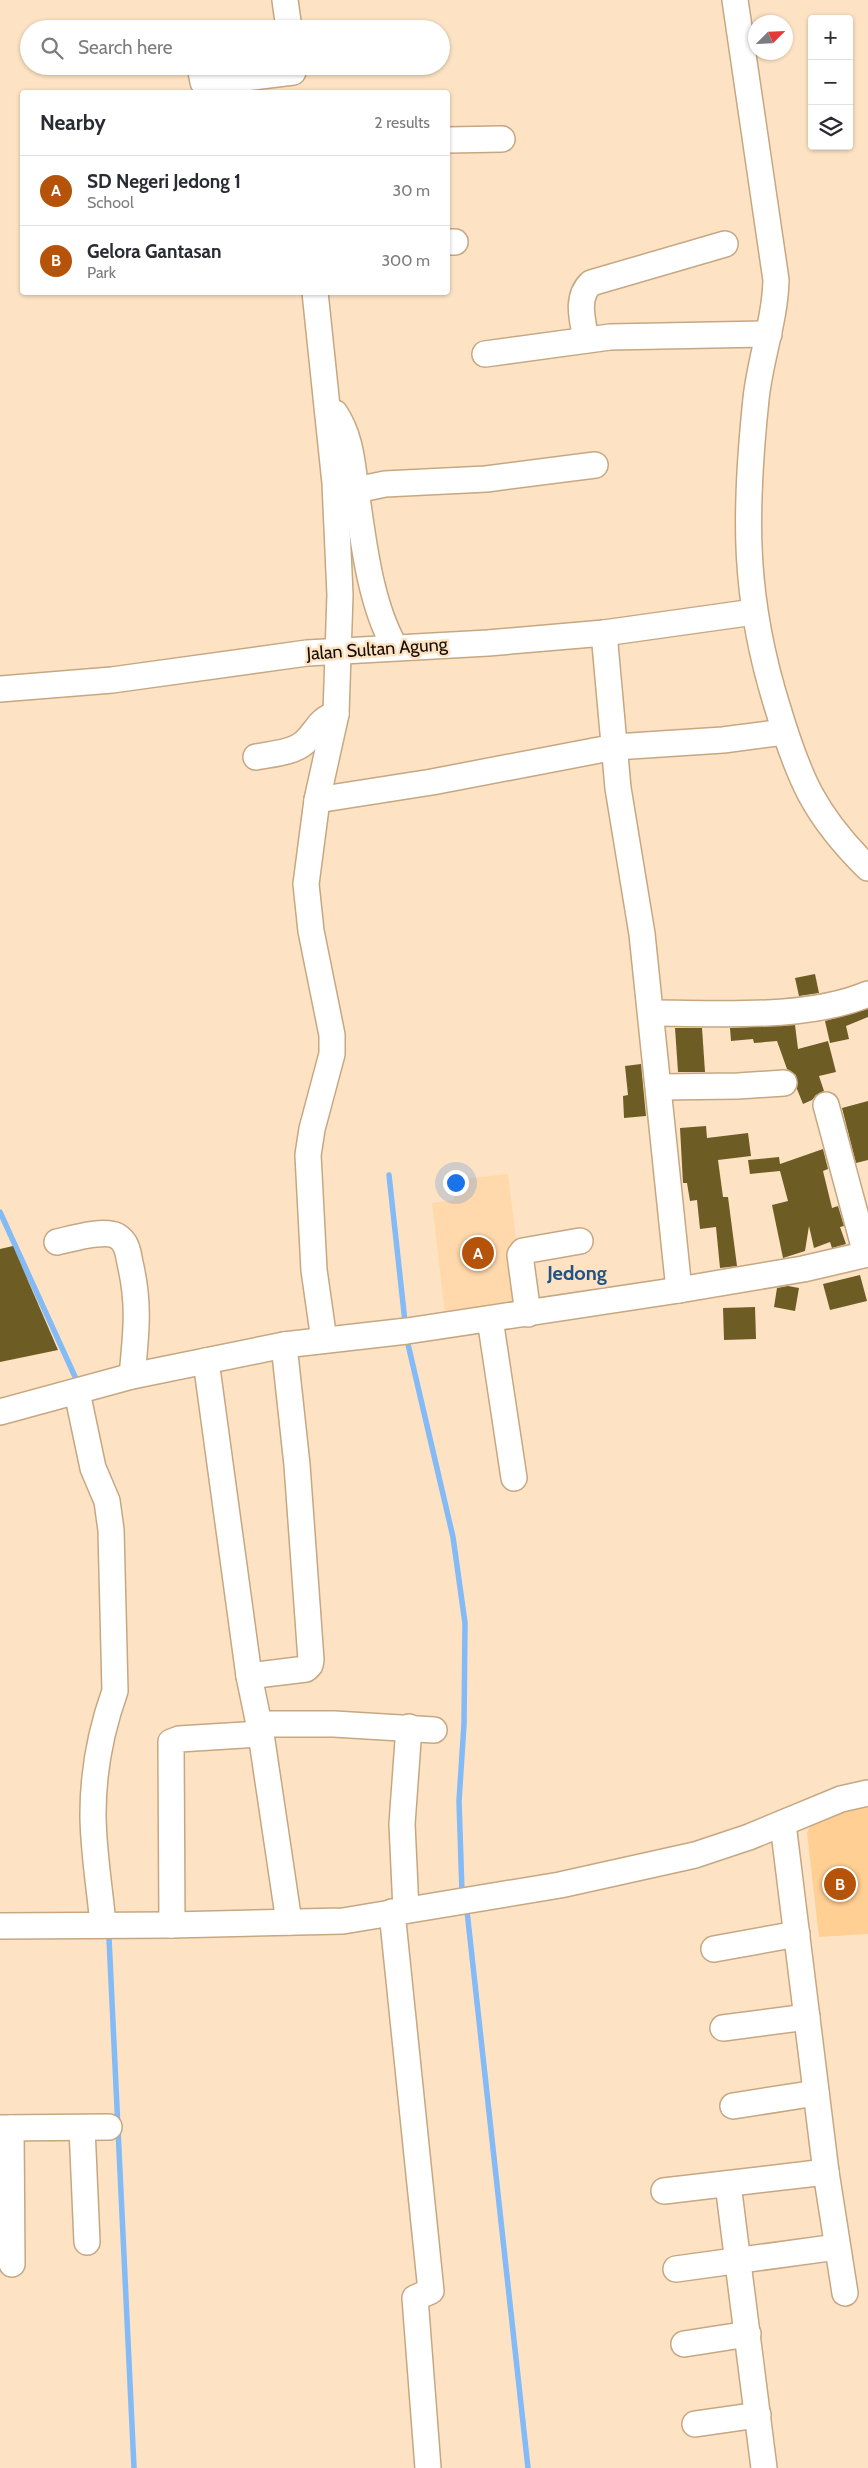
<!DOCTYPE html>
<html lang="en">
<head>
<meta charset="utf-8">
<style>
	:root { --surface:#fff; --page:#f2f2f3; --text:#2b2b33; --muted:#7c7c81; --line:#e1e1e2; --accent:#b45309 }
	body { margin:0; font-family:Cabin,sans-serif; background:var(--page); color:var(--text) }
	.controls { position:absolute; right:15px; top:15px; display:grid; overflow:hidden; border-radius:5px; box-shadow:0 1px 4px #0004 }
	.controls button { width:45px; height:45px; display:grid; place-items:center; padding:0; border:0; border-bottom:1px solid var(--line); background:var(--surface); color:var(--text); font:25px sans-serif }
	.compass { position:absolute; left:748px; top:15px; width:45px; height:45px; border-radius:50%; background:var(--surface); box-shadow:0 1px 4px #0004; rotate:66deg }
	.you { position:absolute; left:455px; top:1182px; width:18px; height:18px; margin:-12px; border:4px solid #fff; border-radius:50%; background:#1a73e8; box-shadow:0 0 0 8px #1a73e833 }
	.badge { display:grid; place-items:center; width:32px; height:32px; border-radius:50%; background:var(--accent); color:#fff; font-size:16px; font-weight:700 }
	.pin { position:absolute; translate:-50% -50%; border:2px solid #fff; box-shadow:0 1px 5px #0006 }
	.list { margin:0; padding:0; list-style:none }
	h2 { display:flex; justify-content:space-between; align-items:center; height:65px; margin:0; padding:0 20px; font-size:21px }
	h2 small { font-size:16px; font-weight:400; color:var(--muted) }
	.list li { display:grid; grid-template-columns:32px 1fr auto; gap:15px; align-items:center; box-sizing:border-box; height:70px; padding:0 20px; border-top:1px solid var(--line) }
	.list b { display:block; font-size:19px; white-space:nowrap }
	.list p { margin:0; font-size:16px; white-space:nowrap; color:var(--muted) }
	.list em { font-size:16px; font-style:normal; color:var(--muted) }
	.icon { flex:none; width:28px; height:28px; fill:none; stroke:currentColor; stroke-width:2; stroke-linecap:round; stroke-linejoin:round }
	.map { position:relative; flex:none; width:868px; height:2468px; overflow:hidden }
	.search { position:absolute; background:var(--surface); box-shadow:0 1px 4px #0004; left:20px; top:20px; width:430px; height:55px; display:flex; align-items:center; gap:12px; box-sizing:border-box; padding:0 18px; border-radius:28px; color:var(--muted); font-size:19px }
	.panel { position:absolute; background:var(--surface); box-shadow:0 1px 4px #0004; left:20px; top:90px; width:430px; height:205px; border-radius:5px }
	.map>svg:first-child { display:block }
	.built { fill:#ffd9ac }
	.green { fill:#ffcf93 }
	.lines { fill:none; stroke-linecap:round; stroke-linejoin:round }
	.stream { stroke:#84baf6; stroke-width:5.5 }
	.building { fill:#6d5c24 }
	.minor-casing { stroke:#c6a782; stroke-width:28 }
	.minor { stroke:#fff; stroke-width:25 }
	.labels { text-anchor:middle; dominant-baseline:central; stroke-width:5; stroke-linejoin:round; paint-order:stroke }
	.street-label { font-size:18px; fill:#160c01; stroke:#fde3c4 }
	.quarter-label { font-size:20px; font-weight:bold; fill:#215386; stroke:#fde3c4 }
</style>
</head>
<body>
<div class="map">
<svg width="868" height="2468" viewBox="0 0 868 2468">
	<rect width="100%" height="100%" fill="#fde3c4"/>
	<path class="built" d="M508,1174L524,1304L445,1315L432,1203L454,1200L452,1180Z"/>
	<path class="green" d="M868,1802V1934L819,1937L807,1833L813,1820Z"/>
	<g class="lines">
		<g class="stream">
			<path d="M389,1175L405,1322"/>
			<path d="M0,1212L77,1381"/>
			<path d="M407,1340L453,1537L465,1623L464,1724L459,1801L462,1892"/>
			<path d="M467,1911L528,2468"/>
			<path d="M109,1938L134,2468"/>
		</g>
	</g>
	<g class="building">
		<path d="M815,974L819,993L799,996L795,978Z"/>
		<path d="M868,1009V1017L846,1026L849,1039L830,1043L825,1021Z"/>
		<path d="M795,1025L798,1049L828,1041L836,1072L819,1076L824,1091L816,1095L812,1100L803,1104L797,1089L796,1075L787,1069L777,1041L754,1043L753,1039L731,1041L730,1028Z"/>
		<path d="M675,1028H702L705,1072H678Z"/>
		<path d="M641,1064L646,1116L624,1118L623,1096L628,1095L625,1066Z"/>
		<path d="M868,1101V1160L856,1163L842,1108Z"/>
		<path d="M706,1126L707,1138L748,1133L751,1156L718,1160L723,1197H728L737,1266L720,1268L716,1227L700,1229L697,1200L690,1201L687,1183H683L680,1128Z"/>
		<path d="M823,1149L828,1169L823,1171L832,1208L838,1206L844,1226L840,1227L846,1244L832,1248L830,1242L814,1248L809,1226L805,1251L783,1258L772,1205L788,1201L780,1171L750,1174L748,1160L779,1157L780,1164Z"/>
		<path d="M13,1246L58,1350L0,1362V1249Z"/>
		<path d="M860,1275L867,1301L830,1310L823,1284Z"/>
		<path d="M788,1286L799,1288L795,1311L774,1307L777,1288Z"/>
		<path d="M755,1307L756,1339L724,1340L723,1308Z"/>
	</g>
	<g class="lines">
		<g class="minor-casing">
			<g id="minor">
				<path d="M285,0L289,29"/>
				<path d="M735,0L776,280C775,321 760,359 756,399C744,514 743,598 778,709C799,779 815,816 868,868"/>
				<path d="M200,66L203,82L206,83L293,72"/>
				<path d="M448,140L502,139"/>
				<path d="M448,242H455"/>
				<path d="M315,292L335,483L340,595L336,714L317,800L306,884L311,931L332,1035V1054L312,1129L308,1155L314,1270L324,1340"/>
				<path d="M586,340C583,321 575,298 591,283L725,244"/>
				<path d="M485,354L610,337L769,334"/>
				<path d="M335,413C351,437 352,463 356,490C363,539 370,604 395,647"/>
				<path d="M356,490L385,484L486,479L595,465"/>
				<path d="M604,633L618,788L642,934L679,1290"/>
				<path d="M0,689L112,680L307,653L488,643L604,633L754,612"/>
				<path d="M256,757C271,754 293,753 305,742C318,730 317,721 336,714"/>
				<path d="M317,800L432,782L615,747L723,740L785,732"/>
				<path d="M651,1013C718,1013 806,1020 868,994"/>
				<path d="M659,1087L738,1086L784,1083"/>
				<path d="M826,1105L866,1254"/>
				<path d="M57,1242C71,1239 103,1229 117,1236C127,1242 128,1252 130,1263C140,1305 136,1333 132,1376"/>
				<path d="M528,1314L520,1255L523,1251L580,1241"/>
				<path d="M490,1319L514,1478"/>
				<path d="M206,1361L249,1676L261,1734L289,1922"/>
				<path d="M77,1392L93,1468L107,1501L111,1530L115,1691C101,1730 93,1772 93,1814C93,1851 100,1889 103,1925"/>
				<path d="M0,1412L132,1376L284,1345L407,1331L679,1290L803,1269L868,1254"/>
				<path d="M249,1676L306,1669L310,1665L311,1660L297,1465L284,1345"/>
				<path d="M259,1724H334L434,1730"/>
				<path d="M783,1824L826,2172L845,2293"/>
				<path d="M406,1910L402,1824L409,1727"/>
				<path d="M392,1912L431,2291L415,2298L428,2468"/>
				<path d="M172,1925L171,1742L179,1739L261,1734"/>
				<path d="M0,1926L172,1925L343,1921L560,1885L695,1855L749,1837L841,1799L868,1793"/>
				<path d="M714,1949L797,1934"/>
				<path d="M723,2028L807,2017"/>
				<path d="M733,2106L816,2093"/>
				<path d="M0,2128L109,2127"/>
				<path d="M11,2128L12,2264"/>
				<path d="M82,2128L87,2242"/>
				<path d="M728,2184L764,2468"/>
				<path d="M664,2191L826,2172"/>
				<path d="M676,2269L837,2247"/>
				<path d="M684,2344L748,2334"/>
				<path d="M695,2424L758,2415"/>
			</g>
		</g>
		<use href="#minor" class="minor"/>
	</g>
	<g class="labels">
		<g class="street-label">
			<text transform="translate(377 649) rotate(-4)">Jalan Sultan Agung</text>
		</g>
		<g class="quarter-label">
			<text x="577" y="1273">Jedong</text>
		</g>
	</g>
</svg>
<div class="controls">
<button>+</button>
<button>−</button>
<button><svg class="icon" aria-label="layers" viewBox="0 0 24 24"><path d="M12 4l9 5-9 5-9-5zM3 14l9 5 9-5"/></svg></button>
</div>
<svg class="compass" viewBox="-18 -18 36 36"><path d="M0-13l5 13h-10z" fill="#e53935"/><path d="M0 13l5-13h-10z" fill="#7c7c81"/></svg>
<div class="you"></div>
<div class="pin badge" style="left:478px;top:1253px">A</div>
<div class="pin badge" style="left:840px;top:1884px">B</div>
<div class="search"><svg class="icon" aria-label="search" viewBox="0 0 24 24"><circle cx="10" cy="10" r="6"/><path d="M15 15l6 6"/></svg>Search here</div>
<section class="panel">
<h2>Nearby<small>2 results</small></h2>
<ul class="list">
<li><span class="badge">A</span><div><b>SD Negeri Jedong 1</b><p>School</p></div><em>30 m</em></li>
<li><span class="badge">B</span><div><b>Gelora Gantasan</b><p>Park</p></div><em>300 m</em></li>
</ul>
</section>
</div>
</body>
</html>
